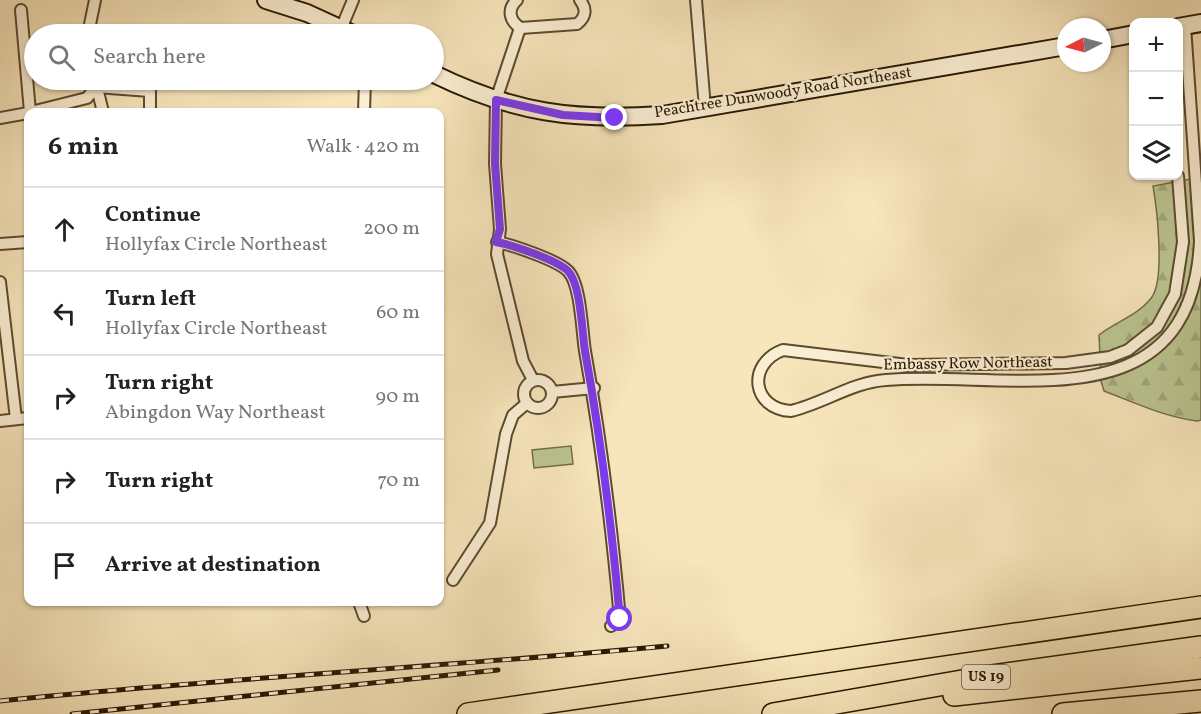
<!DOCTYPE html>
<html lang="en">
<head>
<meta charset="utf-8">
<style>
	:root { --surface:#fff; --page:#f2f2f2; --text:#222; --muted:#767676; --line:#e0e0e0 }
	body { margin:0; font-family:Vollkorn,serif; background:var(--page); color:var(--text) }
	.controls { position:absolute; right:18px; top:18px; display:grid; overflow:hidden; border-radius:12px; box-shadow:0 2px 4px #0004 }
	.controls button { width:54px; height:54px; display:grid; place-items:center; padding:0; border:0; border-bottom:2px solid var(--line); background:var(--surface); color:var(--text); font:30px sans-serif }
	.compass { position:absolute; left:1057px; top:18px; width:54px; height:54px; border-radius:50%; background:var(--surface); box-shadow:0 2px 4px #0004; rotate:264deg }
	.stop { position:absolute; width:18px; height:18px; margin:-14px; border:4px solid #7c3aed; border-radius:50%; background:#fff }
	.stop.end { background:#7c3aed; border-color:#fff; box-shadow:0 2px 6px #0008 }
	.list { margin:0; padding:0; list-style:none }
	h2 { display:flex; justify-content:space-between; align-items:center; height:78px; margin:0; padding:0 24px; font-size:26px }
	h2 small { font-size:20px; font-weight:400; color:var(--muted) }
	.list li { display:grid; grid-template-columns:39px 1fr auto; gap:18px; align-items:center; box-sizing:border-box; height:84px; padding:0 24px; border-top:2px solid var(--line) }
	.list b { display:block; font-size:22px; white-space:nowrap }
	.list p { margin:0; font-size:20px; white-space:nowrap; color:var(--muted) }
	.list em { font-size:20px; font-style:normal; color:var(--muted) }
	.icon { flex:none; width:33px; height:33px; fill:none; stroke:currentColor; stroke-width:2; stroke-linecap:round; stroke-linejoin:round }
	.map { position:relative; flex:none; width:1201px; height:714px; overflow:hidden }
	.search { position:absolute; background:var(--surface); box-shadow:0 2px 4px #0004; left:24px; top:24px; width:420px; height:66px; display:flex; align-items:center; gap:15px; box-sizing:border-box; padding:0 21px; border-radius:33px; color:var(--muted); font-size:22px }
	.panel { position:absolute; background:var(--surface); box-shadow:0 2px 4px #0004; left:24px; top:108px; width:420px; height:498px; border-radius:12px }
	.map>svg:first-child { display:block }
	.forest { fill:url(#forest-firs); stroke:#726e48; stroke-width:1.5 }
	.green { fill:#bbc591; stroke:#726e48; stroke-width:1.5 }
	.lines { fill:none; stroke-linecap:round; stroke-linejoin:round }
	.street-casing { stroke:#5c4a2f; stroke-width:14 }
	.secondary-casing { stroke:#291700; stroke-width:20 }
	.highway-casing { stroke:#291700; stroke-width:24 }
	.street { stroke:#faeed3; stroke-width:10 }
	.secondary { stroke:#faeed3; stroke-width:16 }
	.highway { stroke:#f7e5bb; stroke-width:21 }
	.rail-casing { stroke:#291700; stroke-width:5 }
	.rail { stroke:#faeed3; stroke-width:3; stroke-dasharray:9; stroke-linecap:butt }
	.route { stroke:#7c3aed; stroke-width:8 }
	.labels { text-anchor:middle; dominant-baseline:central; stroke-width:4.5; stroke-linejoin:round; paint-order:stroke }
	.shield { fill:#faeed3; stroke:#68583f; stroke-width:1.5 }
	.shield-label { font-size:15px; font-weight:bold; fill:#291700 }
	.street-label { font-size:16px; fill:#291700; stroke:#faeed3 }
</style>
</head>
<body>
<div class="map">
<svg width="1201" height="714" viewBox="0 0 1201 714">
	<defs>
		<pattern id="forest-firs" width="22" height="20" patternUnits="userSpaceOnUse" patternTransform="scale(1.5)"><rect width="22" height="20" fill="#bbc591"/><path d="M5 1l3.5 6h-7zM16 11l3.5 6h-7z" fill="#a1a87b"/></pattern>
	</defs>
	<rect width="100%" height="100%" fill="#f7e5bb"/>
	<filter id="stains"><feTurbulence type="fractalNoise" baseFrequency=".00333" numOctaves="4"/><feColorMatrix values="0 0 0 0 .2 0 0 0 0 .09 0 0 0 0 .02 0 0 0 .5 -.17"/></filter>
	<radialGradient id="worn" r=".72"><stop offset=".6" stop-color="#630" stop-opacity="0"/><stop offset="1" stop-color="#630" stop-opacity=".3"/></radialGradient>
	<path class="forest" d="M1201,177V420L1197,421C1165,417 1135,403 1104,391L1101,381L1099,335C1115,322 1139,315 1152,297C1165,278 1157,209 1153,186Z"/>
	<path class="green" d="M571,446L573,464L534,468L532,450Z"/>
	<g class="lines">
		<g class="street-casing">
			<g id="street">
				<path d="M517,0C507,9 509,21 521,28L577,24C586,17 587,9 580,0"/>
				<path d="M696,0L705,108"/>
				<path d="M21,10L30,112"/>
				<path d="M520,28L496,100L495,164L500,229L497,254L523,361L533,380"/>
				<path d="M341,29L353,0"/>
				<path d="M88,34L95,0"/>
				<path d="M95,80L103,112"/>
				<path d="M31,112L87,98L96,87L150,91V112"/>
				<path d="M364,112L365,80"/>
				<path d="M0,118L28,113"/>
				<path d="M1178,176L1183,242L1175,294L1157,327L1128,350L1110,357L1066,363L908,365L783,350C746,364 752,409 791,411C824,403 853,382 886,380C1012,370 1191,427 1200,241L1185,26"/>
				<path d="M497,242C512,245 557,260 568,271C581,284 582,333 585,351C601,440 612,529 620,619L611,626"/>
				<path d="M0,244L28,242"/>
				<path d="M0,282L16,419"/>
				<circle cx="538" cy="394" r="14"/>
				<path d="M552,392L594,388"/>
				<path d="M0,421L28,418"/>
				<path d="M453,580L490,523L506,434L513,415L527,403"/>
				<path d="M359,602L364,616"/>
			</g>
		</g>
		<g class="secondary-casing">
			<g id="secondary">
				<path d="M266,0L307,13L353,34"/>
				<path d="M1178,27L1201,23"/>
				<path d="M1102,40L1134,34"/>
				<path d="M434,74C514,113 574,121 662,115L1066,46"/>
			</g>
		</g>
		<g class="highway-casing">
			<g id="highway">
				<path d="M954,695L1201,668"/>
				<path d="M468,714L1201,607"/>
				<path d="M773,714L985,677L1201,647"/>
				<path d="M1063,714L1201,701"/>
			</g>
		</g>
		<use href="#street" class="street"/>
		<use href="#secondary" class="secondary"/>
		<use href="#highway" class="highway"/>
		<g class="rail-casing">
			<g id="rail">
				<path d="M0,701C222,678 445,667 667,646"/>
				<path d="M72,714L498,670"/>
			</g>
		</g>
		<use href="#rail" class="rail"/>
	</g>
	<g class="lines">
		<path class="route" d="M615,118L563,115L496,100L495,164L500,229L496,242C512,245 557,260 568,271C581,284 582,333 585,351C601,440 612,529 620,619"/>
	</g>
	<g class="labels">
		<rect class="shield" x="962" y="665" width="48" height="24" rx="4.5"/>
		<g class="shield-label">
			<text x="986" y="677">US 19</text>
		</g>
		<g class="street-label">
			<text transform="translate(783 93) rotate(-9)">Peachtree Dunwoody Road Northeast</text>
			<text transform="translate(968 364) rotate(-1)">Embassy Row Northeast</text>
		</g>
	</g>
	<rect width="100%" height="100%" filter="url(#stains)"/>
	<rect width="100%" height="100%" fill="url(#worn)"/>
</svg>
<div class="controls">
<button>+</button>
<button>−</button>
<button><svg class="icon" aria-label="layers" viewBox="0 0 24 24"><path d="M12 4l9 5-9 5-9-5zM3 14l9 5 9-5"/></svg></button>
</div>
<svg class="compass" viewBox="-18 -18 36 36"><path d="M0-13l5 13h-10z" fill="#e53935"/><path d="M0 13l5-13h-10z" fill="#767676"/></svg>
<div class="stop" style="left:620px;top:619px"></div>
<div class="stop end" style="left:615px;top:118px"></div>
<div class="search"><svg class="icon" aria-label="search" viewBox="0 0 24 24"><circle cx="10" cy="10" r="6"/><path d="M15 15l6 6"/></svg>Search here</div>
<section class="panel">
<h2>6 min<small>Walk · 420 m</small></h2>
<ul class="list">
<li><svg class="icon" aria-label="ahead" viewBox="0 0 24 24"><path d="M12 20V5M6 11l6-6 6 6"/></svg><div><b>Continue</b><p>Hollyfax Circle Northeast</p></div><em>200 m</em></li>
<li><svg class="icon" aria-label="left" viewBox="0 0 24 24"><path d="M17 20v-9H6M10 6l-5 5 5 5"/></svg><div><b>Turn left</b><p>Hollyfax Circle Northeast</p></div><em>60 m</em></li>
<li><svg class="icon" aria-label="right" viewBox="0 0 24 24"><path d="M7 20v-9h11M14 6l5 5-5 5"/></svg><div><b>Turn right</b><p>Abingdon Way Northeast</p></div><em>90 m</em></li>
<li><svg class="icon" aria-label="right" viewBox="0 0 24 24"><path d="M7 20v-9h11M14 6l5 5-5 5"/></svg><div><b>Turn right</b></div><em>70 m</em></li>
<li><svg class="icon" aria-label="arrive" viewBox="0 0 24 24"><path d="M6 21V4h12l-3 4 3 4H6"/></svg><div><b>Arrive at destination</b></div></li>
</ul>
</section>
</div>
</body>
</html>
